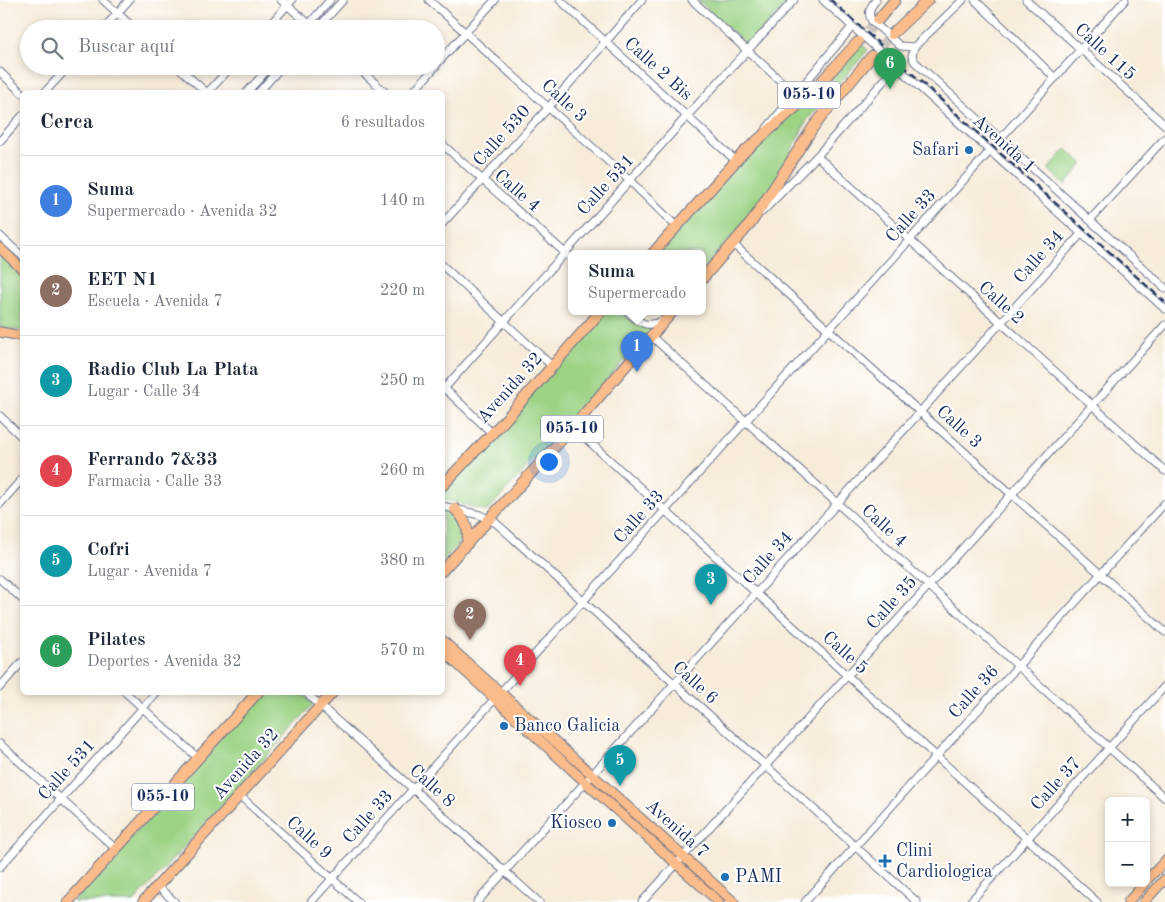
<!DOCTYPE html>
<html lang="es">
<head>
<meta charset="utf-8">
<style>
	:root { --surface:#fff; --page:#f2f2f3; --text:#1f2937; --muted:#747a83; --line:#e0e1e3; --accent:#0b8043 }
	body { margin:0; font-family:"Old Standard TT",serif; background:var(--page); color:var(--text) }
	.controls { position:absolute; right:15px; bottom:15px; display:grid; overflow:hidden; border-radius:8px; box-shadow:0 2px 8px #0003 }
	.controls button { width:45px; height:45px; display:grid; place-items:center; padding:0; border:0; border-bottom:1px solid var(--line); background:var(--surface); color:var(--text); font:25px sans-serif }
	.you { position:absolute; left:548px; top:461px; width:18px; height:18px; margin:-12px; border:4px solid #fff; border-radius:50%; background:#1a73e8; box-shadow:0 0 0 8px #1a73e833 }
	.badge { display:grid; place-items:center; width:32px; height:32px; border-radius:50%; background:var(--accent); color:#fff; font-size:16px; font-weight:700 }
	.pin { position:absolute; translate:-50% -41px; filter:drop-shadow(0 1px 2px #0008) }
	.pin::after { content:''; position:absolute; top:26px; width:18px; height:15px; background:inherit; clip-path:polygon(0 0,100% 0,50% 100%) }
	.popup { position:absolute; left:568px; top:250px; width:138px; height:65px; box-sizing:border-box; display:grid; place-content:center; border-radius:8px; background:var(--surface); filter:drop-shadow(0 1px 4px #0005); font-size:16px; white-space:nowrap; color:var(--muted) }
	.popup b { font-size:19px; color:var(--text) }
	.popup::after { content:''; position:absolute; left:50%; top:100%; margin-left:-10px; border:10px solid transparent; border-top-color:var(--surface) }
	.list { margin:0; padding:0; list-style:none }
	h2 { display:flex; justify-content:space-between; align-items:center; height:65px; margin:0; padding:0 20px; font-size:21px }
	h2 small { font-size:16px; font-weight:400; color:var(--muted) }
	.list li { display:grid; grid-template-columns:32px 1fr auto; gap:15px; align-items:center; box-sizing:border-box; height:90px; padding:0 20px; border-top:1px solid var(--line) }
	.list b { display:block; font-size:19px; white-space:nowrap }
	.list p { margin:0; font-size:16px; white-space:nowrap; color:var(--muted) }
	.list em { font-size:16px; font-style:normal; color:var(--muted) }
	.icon { flex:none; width:28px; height:28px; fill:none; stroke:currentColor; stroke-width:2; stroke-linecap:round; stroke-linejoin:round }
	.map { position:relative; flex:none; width:1165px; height:902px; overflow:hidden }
	.search { position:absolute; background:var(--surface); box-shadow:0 2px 8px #0003; left:20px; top:20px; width:425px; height:55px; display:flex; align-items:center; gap:12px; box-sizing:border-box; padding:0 18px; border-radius:28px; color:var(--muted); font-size:19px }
	.panel { position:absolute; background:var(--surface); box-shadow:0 2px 8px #0003; left:20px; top:90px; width:425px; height:605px; border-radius:8px }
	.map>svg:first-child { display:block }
	.green { fill:#9cd385; stroke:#5c8172 }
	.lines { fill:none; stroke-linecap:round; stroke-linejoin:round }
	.highway-tunnel { stroke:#cbc6c1; stroke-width:10; stroke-dasharray:10 5; stroke-linecap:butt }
	.minor-casing { stroke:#687189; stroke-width:9 }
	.major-casing { stroke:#687189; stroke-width:11 }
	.highway-casing { stroke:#687189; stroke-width:12 }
	.minor { stroke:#fff; stroke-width:7 }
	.major { stroke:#fabc8b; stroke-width:9 }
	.highway { stroke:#fabc8b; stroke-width:10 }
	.rail { stroke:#1b2f5e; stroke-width:2; stroke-dasharray:8 4; stroke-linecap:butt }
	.poi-dot { fill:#1f6fb2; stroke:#fff; stroke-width:2 }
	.labels { text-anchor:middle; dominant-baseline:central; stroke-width:4; stroke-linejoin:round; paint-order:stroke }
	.shield { fill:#fff; stroke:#5f6d8e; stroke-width:1 }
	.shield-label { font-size:16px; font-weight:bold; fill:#1b2f5e }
	.street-label { font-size:18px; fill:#1b2f5e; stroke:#fff }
	.poi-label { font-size:18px; fill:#1b2f5e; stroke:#fff; text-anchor:start }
</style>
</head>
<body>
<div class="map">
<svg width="1165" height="902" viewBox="0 0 1165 902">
	<rect width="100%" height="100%" fill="#fff"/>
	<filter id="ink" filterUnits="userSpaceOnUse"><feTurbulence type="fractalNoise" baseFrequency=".02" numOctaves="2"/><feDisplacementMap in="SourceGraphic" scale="10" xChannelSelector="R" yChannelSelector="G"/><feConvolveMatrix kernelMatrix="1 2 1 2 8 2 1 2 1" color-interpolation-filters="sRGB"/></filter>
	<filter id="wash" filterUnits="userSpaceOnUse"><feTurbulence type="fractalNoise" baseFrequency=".0096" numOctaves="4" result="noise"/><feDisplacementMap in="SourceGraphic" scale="20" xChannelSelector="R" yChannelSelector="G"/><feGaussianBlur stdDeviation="1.12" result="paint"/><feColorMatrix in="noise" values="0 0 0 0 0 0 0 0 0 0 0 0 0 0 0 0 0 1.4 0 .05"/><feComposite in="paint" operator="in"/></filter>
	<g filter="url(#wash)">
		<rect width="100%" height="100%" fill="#f7ecda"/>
		<g class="green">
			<path d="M698,0H789L753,41L749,43L744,42Z"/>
			<path d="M860,43L868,50L807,120L769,194L702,269V253H660L750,151Z"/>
			<path d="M1066,149L1083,164L1065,185L1048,169Z"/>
			<path d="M0,254L22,274V331L0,327Z"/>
			<path d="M607,311H621L639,326L653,329L487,511L443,499L442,492Z"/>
			<path d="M443,509C457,513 468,528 459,543C454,549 448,555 443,561Z"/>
			<path d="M261,693H302L313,702V705L134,902H73Z"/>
		</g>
	</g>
	<g filter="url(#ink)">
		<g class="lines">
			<g class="highway-tunnel">
				<path d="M858,42L878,20"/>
				<path d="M872,56L892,34"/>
			</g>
			<g class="minor-casing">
				<g id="minor">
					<path d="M103,0L135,29"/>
					<path d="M281,0L315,29"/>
					<path d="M429,0L630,181L677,227"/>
					<path d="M560,0L736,161"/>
					<path d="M692,0L795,94"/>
					<path d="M823,0L1165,309"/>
					<path d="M876,0C870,7 867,13 872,21L900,46L914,47"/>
					<path d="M975,0L1055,78"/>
					<path d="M1026,0L1165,125"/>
					<path d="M103,29L129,0"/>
					<path d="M266,29L292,0"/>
					<path d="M305,29L330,0"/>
					<path d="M317,29L343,0"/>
					<path d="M914,47L912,56L915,62L1165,288"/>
					<path d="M914,47L963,0"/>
					<path d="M436,65L495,0"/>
					<path d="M177,66L206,92"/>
					<path d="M356,66L385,92"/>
					<path d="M0,72L22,93"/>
					<path d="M45,92L69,66"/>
					<path d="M208,92L232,66"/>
					<path d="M247,92L271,66"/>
					<path d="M259,92L282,66"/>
					<path d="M413,92L436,66"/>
					<path d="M767,128L852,27"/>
					<path d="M1000,139L1125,0"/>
					<path d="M0,141L22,116"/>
					<path d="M442,144L572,259"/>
					<path d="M817,156L1165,471"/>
					<path d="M762,212L817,156L896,67"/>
					<path d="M1090,220L1165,138"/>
					<path d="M442,224L548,108L642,0"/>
					<path d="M0,236L22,256"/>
					<path d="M733,244L1165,632"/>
					<path d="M442,265L552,366"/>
					<path d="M627,311C640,323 646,329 663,320"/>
					<path d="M651,336L1165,798"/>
					<path d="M443,387L492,433"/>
					<path d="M442,391L687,116L794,0"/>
					<path d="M0,416L22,437"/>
					<path d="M573,427L1097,902"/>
					<path d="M0,504L22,479"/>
					<path d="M442,506L480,515L496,523L917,902"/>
					<path d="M0,579L22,599"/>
					<path d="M0,687L22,662"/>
					<path d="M125,692L198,758"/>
					<path d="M305,692L539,902"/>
					<path d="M0,744L116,849"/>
					<path d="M239,795L358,902"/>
					<path d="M0,867L157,692"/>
					<path d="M157,886L175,902"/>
					<path d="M311,902L990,151"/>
					<path d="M477,902L1081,234"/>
					<path d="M642,902L1165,325"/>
					<path d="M805,902L1165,503"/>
					<path d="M970,902L1165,686"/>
				</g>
			</g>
			<g class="major-casing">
				<g id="major">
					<path d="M0,248L22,269"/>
					<path d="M0,332L22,336"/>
					<path d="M442,640L734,902"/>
					<path d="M442,650L585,782L719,902"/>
					<path d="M1146,881L1165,861"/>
					<path d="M1128,902L1145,883"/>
					<path d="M1144,902L1165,879"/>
				</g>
			</g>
			<g class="highway-casing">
				<g id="highway">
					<path d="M878,20L895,0"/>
					<path d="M892,34L928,0"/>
					<path d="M653,253L744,152L806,98L858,42"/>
					<path d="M702,279L751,223L814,126L872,56"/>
					<path d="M442,486L504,421L601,311"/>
					<path d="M455,509C465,519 470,529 467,544"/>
					<path d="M442,571L573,427L673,311"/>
					<path d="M68,902L258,692"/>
					<path d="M143,902L333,692"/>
				</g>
			</g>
			<use href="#minor" class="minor"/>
			<use href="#major" class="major"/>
			<use href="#highway" class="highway"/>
			<path class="rail" d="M831,0L1165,302"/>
		</g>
	</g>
	<g class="poi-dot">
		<circle cx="969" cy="150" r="5"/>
		<circle cx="504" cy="726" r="5"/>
		<circle cx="612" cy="823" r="5"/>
		<path d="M882.5 853.5h5v5h5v5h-5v5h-5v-5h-5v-5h5z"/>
		<circle cx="725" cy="877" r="5"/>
	</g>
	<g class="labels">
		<g class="shield">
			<rect x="778" y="81.5" width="62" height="27" rx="4"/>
			<rect x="541" y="415.5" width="62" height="27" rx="4"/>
			<rect x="132" y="783.5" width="62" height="27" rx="4"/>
		</g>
		<g class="shield-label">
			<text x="809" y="95">055-10</text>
			<text x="572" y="429">055-10</text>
			<text x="163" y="797">055-10</text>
		</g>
		<g class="street-label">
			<text transform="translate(1105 52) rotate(42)">Calle 115</text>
			<text transform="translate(658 69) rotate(42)">Calle 2 Bis</text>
			<text transform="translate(564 101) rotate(42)">Calle 3</text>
			<text transform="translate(502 136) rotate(-48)">Calle 530</text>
			<text transform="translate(1004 144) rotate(42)">Avenida 1</text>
			<text transform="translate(606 185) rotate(-48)">Calle 531</text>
			<text transform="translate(517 191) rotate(41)">Calle 4</text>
			<text transform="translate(911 216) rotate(-48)">Calle 33</text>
			<text transform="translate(1039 257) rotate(-48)">Calle 34</text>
			<text transform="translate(1001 303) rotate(42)">Calle 2</text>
			<text transform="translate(510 388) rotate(-48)">Avenida 32</text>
			<text transform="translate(959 427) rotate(42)">Calle 3</text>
			<text transform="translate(639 517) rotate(-48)">Calle 33</text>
			<text transform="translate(884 526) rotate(42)">Calle 4</text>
			<text transform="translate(768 558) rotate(-48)">Calle 34</text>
			<text transform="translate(892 603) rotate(-48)">Calle 35</text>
			<text transform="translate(845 653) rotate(42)">Calle 5</text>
			<text transform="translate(695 683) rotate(42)">Calle 6</text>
			<text transform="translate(974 692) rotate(-48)">Calle 36</text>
			<text transform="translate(246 764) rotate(-48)">Avenida 32</text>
			<text transform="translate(67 770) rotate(-48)">Calle 531</text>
			<text transform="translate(1056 784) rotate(-48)">Calle 37</text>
			<text transform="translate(432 786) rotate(42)">Calle 8</text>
			<text transform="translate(368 817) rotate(-48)">Calle 33</text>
			<text transform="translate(677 829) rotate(42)">Avenida 7</text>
			<text transform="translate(309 838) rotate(42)">Calle 9</text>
		</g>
		<g class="poi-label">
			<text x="959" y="150" text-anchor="end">Safari</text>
			<text x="514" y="726">Banco Galicia</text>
			<text x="602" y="823" text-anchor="end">Kiosco</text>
			<text x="896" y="851">Clini<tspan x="896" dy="21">Cardiologica</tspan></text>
			<text x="735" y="877">PAMI</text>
		</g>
	</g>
</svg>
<div class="controls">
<button>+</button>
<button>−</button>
</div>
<div class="you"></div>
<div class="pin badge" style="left:637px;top:372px;background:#3f7fe0">1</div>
<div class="popup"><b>Suma</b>Supermercado</div>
<div class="pin badge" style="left:470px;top:640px;background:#8d6e63">2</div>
<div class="pin badge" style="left:711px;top:605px;background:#0f9aa8">3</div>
<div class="pin badge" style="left:520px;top:686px;background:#e0444e">4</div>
<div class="pin badge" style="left:620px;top:786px;background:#0f9aa8">5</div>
<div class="pin badge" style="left:890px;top:89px;background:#2e9e5b">6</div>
<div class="search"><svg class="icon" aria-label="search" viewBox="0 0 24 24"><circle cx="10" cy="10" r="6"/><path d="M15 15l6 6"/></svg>Buscar aquí</div>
<section class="panel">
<h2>Cerca<small>6 resultados</small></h2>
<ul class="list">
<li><span class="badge" style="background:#3f7fe0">1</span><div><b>Suma</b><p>Supermercado · Avenida 32</p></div><em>140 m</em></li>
<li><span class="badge" style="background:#8d6e63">2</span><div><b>EET N1</b><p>Escuela · Avenida 7</p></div><em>220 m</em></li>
<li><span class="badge" style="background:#0f9aa8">3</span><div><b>Radio Club La Plata</b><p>Lugar · Calle 34</p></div><em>250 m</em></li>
<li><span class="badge" style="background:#e0444e">4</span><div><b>Ferrando 7&amp;33</b><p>Farmacia · Calle 33</p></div><em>260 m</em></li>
<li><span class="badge" style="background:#0f9aa8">5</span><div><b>Cofri</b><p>Lugar · Avenida 7</p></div><em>380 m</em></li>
<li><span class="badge" style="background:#2e9e5b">6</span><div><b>Pilates</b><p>Deportes · Avenida 32</p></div><em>570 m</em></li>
</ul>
</section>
</div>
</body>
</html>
